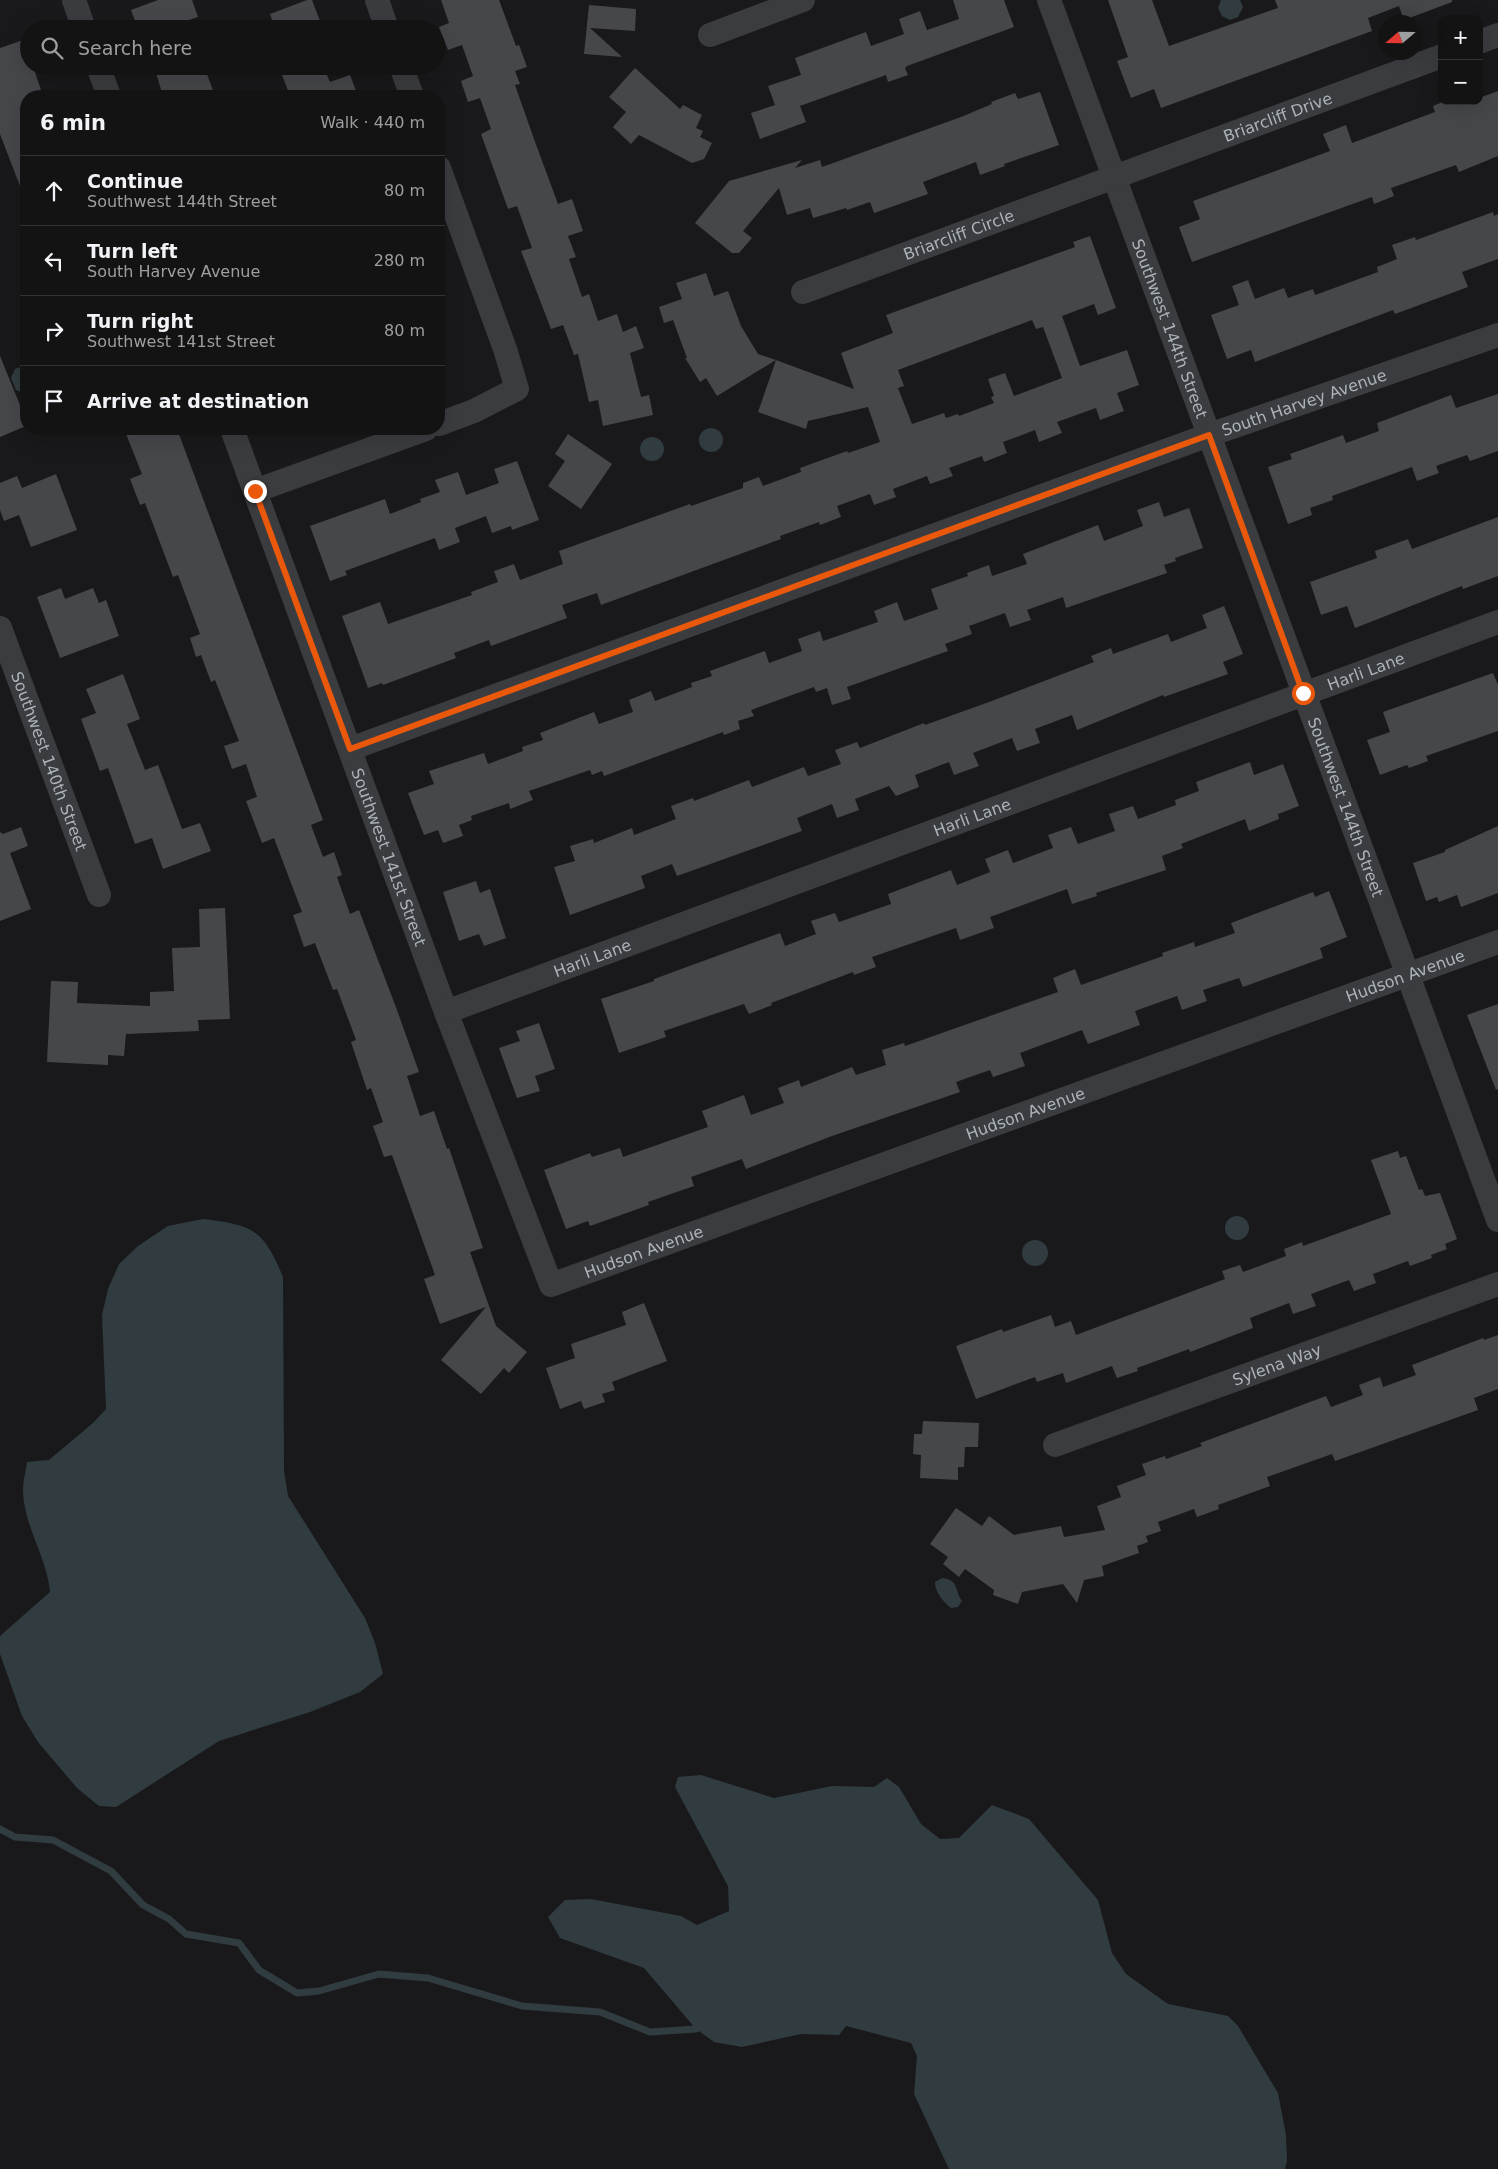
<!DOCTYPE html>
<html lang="en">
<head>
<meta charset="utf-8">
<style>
	:root { --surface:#131314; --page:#202022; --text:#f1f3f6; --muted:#9d9ea0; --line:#323234 }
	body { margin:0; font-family:"DejaVu Sans",sans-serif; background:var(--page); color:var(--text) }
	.controls { position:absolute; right:15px; top:15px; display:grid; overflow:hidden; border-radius:10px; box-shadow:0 5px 20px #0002 }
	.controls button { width:45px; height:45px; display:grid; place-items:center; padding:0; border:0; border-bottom:1px solid var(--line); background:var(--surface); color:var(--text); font:25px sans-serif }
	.compass { position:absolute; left:1378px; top:15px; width:45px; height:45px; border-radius:50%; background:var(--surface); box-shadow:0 5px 20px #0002; rotate:250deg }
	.stop { position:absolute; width:15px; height:15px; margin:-11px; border:4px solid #ea580c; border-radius:50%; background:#fff }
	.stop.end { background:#ea580c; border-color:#fff; box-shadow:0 1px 5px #0008 }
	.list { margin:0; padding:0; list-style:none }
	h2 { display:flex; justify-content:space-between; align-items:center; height:65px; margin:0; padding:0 20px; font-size:21px }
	h2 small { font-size:16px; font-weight:400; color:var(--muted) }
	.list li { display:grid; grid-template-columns:32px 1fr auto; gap:15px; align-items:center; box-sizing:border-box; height:70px; padding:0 20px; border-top:1px solid var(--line) }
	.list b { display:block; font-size:19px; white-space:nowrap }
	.list p { margin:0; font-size:16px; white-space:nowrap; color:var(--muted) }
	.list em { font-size:16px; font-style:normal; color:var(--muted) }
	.icon { flex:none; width:28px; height:28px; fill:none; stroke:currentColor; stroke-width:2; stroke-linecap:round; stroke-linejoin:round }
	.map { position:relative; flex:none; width:1498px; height:2169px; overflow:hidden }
	.search { position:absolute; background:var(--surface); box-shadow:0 5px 20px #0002; left:20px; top:20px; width:425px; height:55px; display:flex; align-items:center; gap:12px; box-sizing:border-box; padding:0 18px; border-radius:28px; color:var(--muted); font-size:19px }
	.panel { position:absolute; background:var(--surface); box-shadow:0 5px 20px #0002; left:20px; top:90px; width:425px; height:345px; border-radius:20px }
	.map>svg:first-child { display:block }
	.water { fill:#313c40 }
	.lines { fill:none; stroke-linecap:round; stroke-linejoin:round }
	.stream { stroke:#313c40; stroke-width:7 }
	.building { fill:#46474a; fill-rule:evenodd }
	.street { stroke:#3a3c3f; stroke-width:24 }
	.route { stroke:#ea580c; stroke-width:6 }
	.labels { text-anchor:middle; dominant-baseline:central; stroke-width:4.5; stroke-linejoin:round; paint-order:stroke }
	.street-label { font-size:16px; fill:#acb3b9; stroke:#141416 }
</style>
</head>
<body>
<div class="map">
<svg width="1498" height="2169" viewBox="0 0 1498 2169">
	<rect width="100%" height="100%" fill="#19191b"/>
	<g class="water">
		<path d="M1221,0H1240L1243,7L1238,17L1230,20L1222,16L1218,8Z"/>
		<path d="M26,365V394L16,390L11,378L15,369Z"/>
		<circle cx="711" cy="440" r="12"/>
		<circle cx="652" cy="449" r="12"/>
		<circle cx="1237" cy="1228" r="12"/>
		<path d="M203,1219C253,1225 263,1229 283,1277L284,1471L288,1496L365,1618L375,1643L383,1674L360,1692L310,1712L219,1741L116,1807L99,1806L77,1788L38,1742L22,1716L0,1654V1636L50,1592C47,1557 23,1525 23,1489C23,1480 26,1471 27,1462L49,1460L93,1423L106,1409L102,1315L108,1289L119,1264L138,1246L168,1226Z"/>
		<circle cx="1035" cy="1253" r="13"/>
		<path d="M942,1578C959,1580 954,1589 962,1601L958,1607L951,1608C943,1602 935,1592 935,1582Z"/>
		<path d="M701,1775L774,1798L832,1786L874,1787L887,1778L899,1787L921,1824L940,1839L959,1838L992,1805L1029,1819L1098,1900L1112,1953L1126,1974L1168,2004L1228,2016L1238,2026L1278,2093L1286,2135L1287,2161L1285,2169H949L914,2094L917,2056L911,2043L846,2026L839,2035L801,2034L742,2047L714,2042L696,2029L644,1968L560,1938L548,1917L565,1900L591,1899L681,1916L697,1925L729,1911L728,1886L675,1787L678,1777Z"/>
	</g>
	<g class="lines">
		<path class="stream" d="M0,1829L15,1837L53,1840L111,1871L143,1905L169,1919L186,1934L239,1943L259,1970L297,1993L319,1991L379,1974L428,1978L522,2006L600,2012L650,2032L696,2029L703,2023"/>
	</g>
	<g class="building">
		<path d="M158,0H192L198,17L186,21L188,29H138L131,10Z"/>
		<path d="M307,0H312L323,29H275L270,14Z"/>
		<path d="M441,0H499L516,46L519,45L527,67L515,71L520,84L515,85L534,139L558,204L572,199L583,231L568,236L576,257L569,259L582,297L589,294L598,321L617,314L623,332L636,326L644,348L630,353L641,397L649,395L653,415L603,426L598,400L589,402L578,354L574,355L563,325L551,329L521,251L532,248L517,206L508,209L481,134L491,129L480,98L468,102L461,81L473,76L462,45L448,50L439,27L449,23Z"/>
		<path d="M953,0H1004L1014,27L907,66L905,68L908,75L888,82L886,75L800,106L806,122L760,139L751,113L775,105L768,86L801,75L795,58L866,32L871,46L904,34L899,19L920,11L927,30L959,19Z"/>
		<path d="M1108,0H1152L1169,46L1278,8L1275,0H1452V2L1404,20L1399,6L1368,18L1372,31L1161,108L1154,89L1131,98L1117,61L1128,57Z"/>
		<path d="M589,5L636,9L635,31L590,28L622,57L584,54Z"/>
		<path d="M29,38V66H33L43,96H26V198L25,199L0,134V48Z"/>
		<path d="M154,66H204L215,96H163Z"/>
		<path d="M295,66H323L330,82L350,75L358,96H290L281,72Z"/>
		<path d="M635,68L680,109L683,105L702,115L696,128L703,131L700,137L712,143L704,159L692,163L639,135L631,144L613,127L626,112L609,97Z"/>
		<path d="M1498,91V156L1459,172L1456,165L1391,188L1394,196L1374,204L1372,197L1192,262L1179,227L1200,219L1193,201L1330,151L1323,134L1346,125L1352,143L1435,112L1433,106L1445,101H1479V98Z"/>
		<path d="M1040,92L1059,145L1004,164L1005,166L980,175L976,162L923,182L928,194L874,213L870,202L847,210L846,208L813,218L810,208L787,215L779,188L743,231L752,238L739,253H732L695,223L729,181L802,160L795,168L820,160L822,167L961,117L992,104L991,102L1015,93L1018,99Z"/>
		<path d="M1493,212L1494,216L1498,214V259L1462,272L1468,287L1395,314L1393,310L1255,362L1251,350L1227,359L1211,315L1239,305L1232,286L1248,280L1255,299L1284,288L1288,298L1313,289L1315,295L1378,272L1377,267L1397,259L1392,245L1415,237L1416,240Z"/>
		<path d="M1090,236L1116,308L1098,315L1094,304L1062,316L1080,366L1127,350L1139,385L1117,393L1124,411L1100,420L1096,408L1057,422L1062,433L1039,442L1035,430L1003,442L1007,453L984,462L982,456L949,468L953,476L930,484L927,476L893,489L896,497L874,505L870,494L837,506L841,517L820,525L819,522L780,536L781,539L601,605L597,593L562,605L567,618L491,646L489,640L454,653L456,658L383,685L382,683L368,688L342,616L380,602L388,624L472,595L471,592L498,582L494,571L514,564L520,580L563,564L559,551L690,504L691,506L743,488V483L759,477L763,486L801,472L800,468L847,451L848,453L880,442L868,407L808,421L806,429L758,412L776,360L854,389L841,353L893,333L886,315L1075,247L1073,242ZM1032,320L1036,329L1043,327L1062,378L1014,396L1005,373L988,379L994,396L991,397L994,403L959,416L958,414L946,418L944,413L912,424L898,388L904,386L898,370Z"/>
		<path d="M706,273L714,296L728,291L741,326L758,354L776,360L717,396L706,378L700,382L685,358H687L673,320L664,323L659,307L682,299L676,283Z"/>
		<path d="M0,356L26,420V426L0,437Z"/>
		<path d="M1498,394V451L1470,461L1467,455L1436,466L1439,473L1417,481L1412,467L1332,496L1333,500L1310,508L1312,515L1288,524L1268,467L1292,459L1290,454L1343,435L1346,443L1379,431L1377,423L1451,395L1456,408Z"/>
		<path d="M124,429H177L323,820L311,825L323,857L334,852L342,875L337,877L350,914L359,910L397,1010L419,1072L407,1076L420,1116L434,1111L447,1149L449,1148L483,1248L470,1252L496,1326L527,1352L509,1373L504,1368L481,1394L441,1360L486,1307L440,1324L424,1279L435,1275L392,1155L384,1157L373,1126L383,1122L371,1088L367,1090L351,1042L356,1040L337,989L333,990L315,943L304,947L293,915L302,912L274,838L262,843L246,801L257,797L246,764L232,769L224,746L239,741L215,680L211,682L201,655L196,657L190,638L200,634L178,575L173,577L145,503L140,505L130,479L142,474Z"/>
		<path d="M568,434L612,464L581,509L548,486L565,461L555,454Z"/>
		<path d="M517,461L539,520L512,530L511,526L492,533L486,516L455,528L460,542L439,550L435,538L345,571L347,575L330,581L310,526L385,499L390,514L421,502L420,499L440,492L435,480L458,472L466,495L499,483L494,469Z"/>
		<path d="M56,474L77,530L31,547L19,515L4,521L0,510V483L17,476L22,488Z"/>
		<path d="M1159,502L1164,517L1189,508L1203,548L1175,558L1176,561L1164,565L1167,573L1066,608L1063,597L1027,610L1031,620L1010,627L1005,613L969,626L972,634L945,644L948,651L847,687L851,699L832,705L827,688L816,692L814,687L751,710L754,716L738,721L740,729L724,735L723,732L604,776L602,771L592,775L590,770L529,791L533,800L510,809L509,803L471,816L472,820L459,825L463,836L443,843L438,830L424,835L408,793L434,784L429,771L484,753L488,764L523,751L522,747L543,740L540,733L594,712L599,724L633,712L629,700L651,691L655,701L692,687L691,683L712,676L710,671L765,651L769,663L802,651L798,639L820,631L823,641L878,622L874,611L897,602L904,621L938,609L931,589L968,576L967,573L989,565L992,576L1027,564L1023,554L1098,525L1104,541L1143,526L1137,510Z"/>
		<path d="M1498,517V576L1463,589L1462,586L1355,628L1347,606L1321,615L1310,582L1377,558L1375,551L1408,539L1412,549Z"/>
		<path d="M61,588L65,599L93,588L99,603L106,600L119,636L60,658L37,597Z"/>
		<path d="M1224,606L1243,654L1223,662L1228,674L1164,697L1163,695L1077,730L1072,715L1035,729L1040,743L1017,751L1012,738L973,753L979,766L954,775L949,762L915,775L919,787L896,796L889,786L855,799L859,810L837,818L832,804L797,818L802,831L677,876L672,864L641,876L645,888L570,915L554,867L575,861L570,846L593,839L594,843L632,828L634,835L676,819L671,806L693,798L694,801L749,780L752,787L804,767L808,776L841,764L835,750L857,742L860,748L924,723L925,725L989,702L1094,662L1091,656L1111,648L1113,654L1168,634L1171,642L1207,628L1202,615Z"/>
		<path d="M1493,673L1498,685V731L1426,756L1428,761L1409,768L1407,765L1380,775L1367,740L1390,732L1383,712Z"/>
		<path d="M123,674L140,719L127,724L145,770L158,765L182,829L200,823L211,851L163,869L152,838L135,844L108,768L100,771L81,719L96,713L86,689Z"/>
		<path d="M1250,762L1254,775L1283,764L1299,806L1278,814L1279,819L1249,831L1245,819L1181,844L1183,848L1162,856L1166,870L1096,893L1097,896L1072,904L1067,889L990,917L994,928L960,940L956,928L872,957L876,967L854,975L853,972L771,1003L772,1005L749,1014L744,1004L664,1031L666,1037L619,1053L601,999L654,981V979L780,933L785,946L816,934L811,921L835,913L839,922L891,904L888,894L951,870L957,885L990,872L985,859L1008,850L1013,863L1053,848L1048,835L1071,827L1078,844L1115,831L1109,814L1133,806L1138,819L1176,805L1175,800L1199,791L1196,782Z"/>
		<path d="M1498,826V893L1461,907L1457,895L1439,902L1437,897L1426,901L1413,863L1445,852V850Z"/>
		<path d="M21,827L28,846L10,853L31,909L0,921V832L3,834Z"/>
		<path d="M476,881L480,893L490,889L506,938L484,946L479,934L459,941L443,892Z"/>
		<path d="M1329,891L1347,937L1320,948L1323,958L1243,987L1239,978L1203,990L1207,1001L1182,1010L1177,996L1135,1011L1140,1025L1088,1044L1082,1030L1020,1053L1025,1066L993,1077L990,1070L956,1082L960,1092L832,1136L746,1169L742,1159L691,1177L694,1186L648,1202L649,1205L590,1226L588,1221L566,1229L544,1170L590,1153L592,1157L620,1148L623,1157L708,1127L702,1111L744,1095L751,1115L784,1103L778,1088L799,1080L801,1087L852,1067L856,1075L886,1065L882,1050L904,1043L905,1046L1058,992L1053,978L1075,969L1081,985L1163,956L1162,953L1194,942L1195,947L1235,933L1231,923L1313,892L1315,897Z"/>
		<path d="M225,908L230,1019L198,1020L199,1031L126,1034L124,1056L108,1055V1065L47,1062L51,981L78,982L77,1003L150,1006V992L174,991L172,948L200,947L199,909Z"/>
		<path d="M1498,1004V1089L1496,1090L1467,1015Z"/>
		<path d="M539,1023L555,1069L535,1076L540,1091L517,1098L499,1048L520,1041L516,1031Z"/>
		<path d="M1398,1151L1400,1158L1406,1156L1419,1190L1422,1189L1425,1196L1440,1193L1457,1239L1445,1244L1447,1249L1431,1255L1432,1258L1410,1266L1408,1261L1373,1274L1376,1283L1354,1291L1349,1280L1311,1294L1316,1306L1293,1314L1289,1303L1250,1318L1253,1328L1190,1352L1189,1349L1137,1368L1138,1371L1117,1378L1112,1366L1066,1383L1063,1373L1037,1382L1035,1377L976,1399L956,1346L1002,1329L1003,1332L1051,1315L1055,1327L1071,1321L1076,1335L1225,1279L1222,1271L1240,1265L1243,1272L1286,1256L1284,1249L1302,1242L1303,1246L1391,1214L1371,1160Z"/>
		<path d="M644,1303L667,1361L612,1382L615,1390L602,1394L605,1402L584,1409L581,1401L560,1409L546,1368L575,1358L571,1344L626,1325L622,1312Z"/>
		<path d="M1498,1335V1389L1474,1398L1478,1410L1335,1461L1332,1454L1267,1477L1270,1486L1218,1505L1219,1509L1197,1517L1194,1509L1158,1522L1161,1531L1146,1536L1148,1542L1137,1546L1139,1553L1102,1566L1104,1576L1084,1580L1077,1603L1063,1584L1022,1592L1018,1604L993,1595L994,1590L965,1569L959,1577L943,1564L948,1557L930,1544L956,1508L982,1526L989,1516L1014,1535L1061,1526L1064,1537L1105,1530L1097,1506L1121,1497L1117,1486L1146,1475L1142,1464L1165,1456L1166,1459L1202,1446L1200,1443L1326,1396L1331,1407L1363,1395L1359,1385L1380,1377L1383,1387L1416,1375L1412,1365L1483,1338L1484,1340Z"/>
		<path d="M923,1421L979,1423L978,1447H965L964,1467H958V1480L920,1478L921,1455L913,1454L914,1434H922Z"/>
	</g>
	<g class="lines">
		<g class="street">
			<path d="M74,0L84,29"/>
			<path d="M377,0L387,29"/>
			<path id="s1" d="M1049,0L1498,1220"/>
			<path d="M710,35L803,0"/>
			<path d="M1479,42L1498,35"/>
			<path d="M98,66L109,96"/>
			<path d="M401,66L412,96"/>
			<path d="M439,168L505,349L517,389L474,411L439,424"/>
			<path id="s2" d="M803,292L1442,56"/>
			<path id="s3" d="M232,429L446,1012L551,1285L1498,942"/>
			<path d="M255,491L426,429"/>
			<path id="s4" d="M0,628L99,895"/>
			<path id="s5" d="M350,749L1209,435L1498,335"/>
			<path id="s6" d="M446,1012L1498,622"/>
			<path id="s7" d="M1055,1445L1498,1284"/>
		</g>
	</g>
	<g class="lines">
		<path class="route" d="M255,491L350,749L1209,435L1303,693"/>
	</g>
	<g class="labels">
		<g class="street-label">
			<text stroke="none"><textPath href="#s2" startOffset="506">Briarcliff Drive</textPath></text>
			<text stroke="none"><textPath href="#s2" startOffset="166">Briarcliff Circle</textPath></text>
			<text stroke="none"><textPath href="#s1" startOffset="350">Southwest 144th Street</textPath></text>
			<text stroke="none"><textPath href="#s5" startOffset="1015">South Harvey Avenue</textPath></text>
			<text stroke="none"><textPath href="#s6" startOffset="981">Harli Lane</textPath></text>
			<text stroke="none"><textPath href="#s4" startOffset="142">Southwest 140th Street</textPath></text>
			<text stroke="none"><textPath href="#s1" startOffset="860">Southwest 144th Street</textPath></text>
			<text stroke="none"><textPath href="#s6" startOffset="561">Harli Lane</textPath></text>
			<text stroke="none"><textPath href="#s3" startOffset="456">Southwest 141st Street</textPath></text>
			<text stroke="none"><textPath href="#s6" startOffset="156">Harli Lane</textPath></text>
			<text stroke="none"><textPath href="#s3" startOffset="1822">Hudson Avenue</textPath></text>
			<text stroke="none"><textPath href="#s3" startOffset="1418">Hudson Avenue</textPath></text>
			<text stroke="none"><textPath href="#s3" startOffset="1012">Hudson Avenue</textPath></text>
			<text stroke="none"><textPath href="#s7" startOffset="236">Sylena Way</textPath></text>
		</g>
	</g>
</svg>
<div class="controls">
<button>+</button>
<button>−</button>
</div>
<svg class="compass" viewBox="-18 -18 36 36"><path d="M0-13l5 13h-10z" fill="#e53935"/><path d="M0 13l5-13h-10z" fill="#9d9ea0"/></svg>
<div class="stop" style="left:1303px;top:693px"></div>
<div class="stop end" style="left:255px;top:491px"></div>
<div class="search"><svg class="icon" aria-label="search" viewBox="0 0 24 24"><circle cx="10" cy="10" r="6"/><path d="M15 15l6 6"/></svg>Search here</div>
<section class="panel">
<h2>6 min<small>Walk · 440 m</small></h2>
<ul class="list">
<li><svg class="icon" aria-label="ahead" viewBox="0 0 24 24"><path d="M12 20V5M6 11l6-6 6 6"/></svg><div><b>Continue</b><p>Southwest 144th Street</p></div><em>80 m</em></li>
<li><svg class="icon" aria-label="left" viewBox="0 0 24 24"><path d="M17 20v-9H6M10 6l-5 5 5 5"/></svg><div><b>Turn left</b><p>South Harvey Avenue</p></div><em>280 m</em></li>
<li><svg class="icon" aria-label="right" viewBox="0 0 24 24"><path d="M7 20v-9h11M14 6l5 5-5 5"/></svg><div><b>Turn right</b><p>Southwest 141st Street</p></div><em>80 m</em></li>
<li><svg class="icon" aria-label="arrive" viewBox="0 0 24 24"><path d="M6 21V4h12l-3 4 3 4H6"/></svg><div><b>Arrive at destination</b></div></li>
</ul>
</section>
</div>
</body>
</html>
